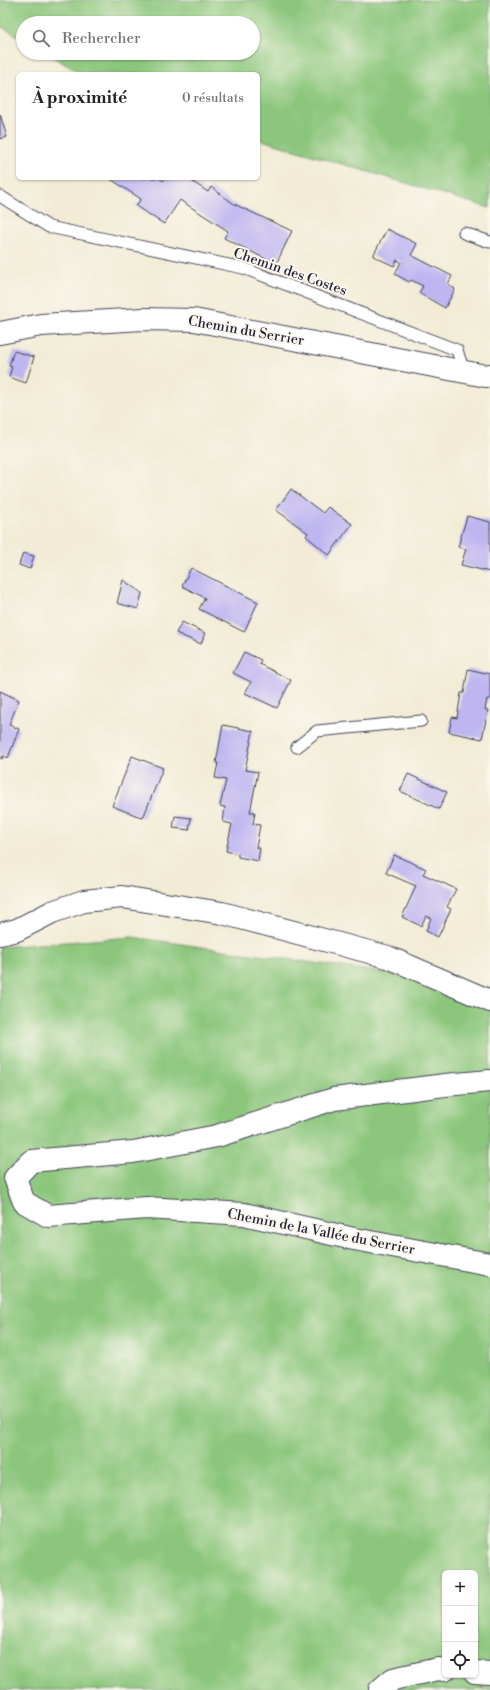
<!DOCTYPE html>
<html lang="fr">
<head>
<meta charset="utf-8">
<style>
	:root { --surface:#fff; --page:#f2f2f2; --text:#222; --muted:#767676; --line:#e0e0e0 }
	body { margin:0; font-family:"Libre Bodoni",serif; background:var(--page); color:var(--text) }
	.controls { position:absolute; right:12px; bottom:12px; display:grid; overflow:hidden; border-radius:6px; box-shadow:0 1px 3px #0004 }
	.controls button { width:36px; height:36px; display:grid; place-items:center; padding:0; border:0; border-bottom:1px solid var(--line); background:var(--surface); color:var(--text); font:20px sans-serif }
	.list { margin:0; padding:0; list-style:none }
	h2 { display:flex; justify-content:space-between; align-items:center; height:52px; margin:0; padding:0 16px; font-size:17px }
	h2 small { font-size:13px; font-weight:400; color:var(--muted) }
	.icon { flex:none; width:22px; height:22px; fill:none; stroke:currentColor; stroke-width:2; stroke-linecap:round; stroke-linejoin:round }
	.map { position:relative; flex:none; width:490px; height:1690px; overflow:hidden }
	.search { position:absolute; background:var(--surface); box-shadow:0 1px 3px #0004; left:16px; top:16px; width:244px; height:44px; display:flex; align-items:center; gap:10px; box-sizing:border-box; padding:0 14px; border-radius:22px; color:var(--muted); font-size:15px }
	.panel { position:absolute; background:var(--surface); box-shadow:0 1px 3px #0004; left:16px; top:72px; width:244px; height:108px; border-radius:6px }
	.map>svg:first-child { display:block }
	.green { fill:#8bc67b; stroke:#56745b; fill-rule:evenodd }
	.building { fill:#beb5f1 }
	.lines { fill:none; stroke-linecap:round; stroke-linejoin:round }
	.lane-casing { stroke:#414052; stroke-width:13 }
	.street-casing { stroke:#414052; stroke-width:24 }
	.lane { stroke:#fff; stroke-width:11 }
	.street { stroke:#fff; stroke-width:22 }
	.labels { text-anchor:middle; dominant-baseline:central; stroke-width:4; stroke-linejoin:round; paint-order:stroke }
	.street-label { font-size:14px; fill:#22223b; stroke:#fbf7ec }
</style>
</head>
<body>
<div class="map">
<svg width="490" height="1690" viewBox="0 0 490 1690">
	<rect width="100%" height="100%" fill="#fbf7ec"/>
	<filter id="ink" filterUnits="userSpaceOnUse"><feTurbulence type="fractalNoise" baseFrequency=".025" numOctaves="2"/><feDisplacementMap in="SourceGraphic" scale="8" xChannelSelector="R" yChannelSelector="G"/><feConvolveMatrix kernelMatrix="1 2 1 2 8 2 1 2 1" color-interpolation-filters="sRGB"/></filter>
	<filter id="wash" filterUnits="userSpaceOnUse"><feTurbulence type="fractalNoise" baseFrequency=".012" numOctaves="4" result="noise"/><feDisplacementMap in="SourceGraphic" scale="16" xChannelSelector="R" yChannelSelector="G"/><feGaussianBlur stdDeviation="0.9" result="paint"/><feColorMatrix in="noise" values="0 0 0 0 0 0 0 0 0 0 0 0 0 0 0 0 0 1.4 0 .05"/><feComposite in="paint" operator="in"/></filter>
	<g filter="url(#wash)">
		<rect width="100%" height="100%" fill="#f2ecd6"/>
		<g class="green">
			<path d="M0,0H490V208L258,139V74H82L46,53H253V23H23V39L0,26Z"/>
			<path d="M132,937L490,988V1690H0V947ZM445,1573H475V1675H445Z"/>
		</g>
		<g id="blocks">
			<g class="building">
				<path d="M0,114L7,137L0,139Z"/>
				<path d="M109,178H159L163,181L165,178H187L208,192L211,187L234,204L292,231L276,264L224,238L228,231L180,200L164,224L136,206L141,199Z"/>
				<path d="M387,229L417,244L411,255L452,276L448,284L455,289L445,308L419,293L423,286L411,280L409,282L395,274L401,262L397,260L394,266L373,256Z"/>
				<path d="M14,351L34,357L26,383L9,377L12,367L9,366Z"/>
				<path d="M291,489L323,513L328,507L352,524L329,555L306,536L308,533L276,510Z"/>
				<path d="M467,516L490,522V572L461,565L466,549L458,547Z"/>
				<path d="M23,553L34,556L30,569L19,565Z"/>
				<path d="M191,568L258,602L244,632L199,609L205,598L182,586Z"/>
				<path d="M123,580L142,593L138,609L117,603Z"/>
				<path d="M182,622L205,633L201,644L176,633Z"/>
				<path d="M244,652L261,660L259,664L291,680L277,708L245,693L251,682L233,673Z"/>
				<path d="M468,669L490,674V699H487L485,710H488L482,739L449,732L452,717L457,718L461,693H464Z"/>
				<path d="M0,691L19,700L9,725L19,729L8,758L3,756L2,759L0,758Z"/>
				<path d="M223,725L253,731L245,770L258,772L250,812H255L253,824L260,825L256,848H260L258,861L238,857V854L226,851L232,824L223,822L225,807L220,806L226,780L215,778L218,763H216Z"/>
				<path d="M132,756L163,768L143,818L112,806Z"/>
				<path d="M408,774L447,792L439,809L400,791Z"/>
				<path d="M175,816L191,818L189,830L173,828Z"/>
				<path d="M394,855L426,869L423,874L456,889L447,907L451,909L438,937L426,931L431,918L426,916L421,926L402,917L416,886L386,873Z"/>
			</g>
		</g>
	</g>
	<g filter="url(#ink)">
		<use href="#blocks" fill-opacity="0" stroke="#414052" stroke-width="1"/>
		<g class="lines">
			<g class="lane-casing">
				<g id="lane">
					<path d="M0,196L49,227L243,268L457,350L464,372"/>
					<path d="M464,233L490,242"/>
					<path d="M297,747L317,731L421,721"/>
				</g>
			</g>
			<g class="street-casing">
				<g id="street">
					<path d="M0,333L41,325L143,319L194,320L486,376L490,375"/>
					<path d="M0,934L17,930L52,912L84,901L122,897L222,913L388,957L490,1001"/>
					<path d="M490,1081L445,1085L334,1099L217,1136L133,1152L31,1161L15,1178L24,1202L48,1216L146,1208L244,1214L354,1239L490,1264"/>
					<path d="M475,1672L490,1673"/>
					<path d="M380,1690L393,1679L438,1669L445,1670"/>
				</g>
			</g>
			<use href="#lane" class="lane"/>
			<use href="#street" class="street"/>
		</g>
	</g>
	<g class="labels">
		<g class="street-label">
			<text transform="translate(290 272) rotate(19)">Chemin des Costes</text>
			<text transform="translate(246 331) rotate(10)">Chemin du Serrier</text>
			<text transform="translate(321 1232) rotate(11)">Chemin de la Vallée du Serrier</text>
		</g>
	</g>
</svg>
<div class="controls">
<button>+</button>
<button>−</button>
<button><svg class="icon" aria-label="locate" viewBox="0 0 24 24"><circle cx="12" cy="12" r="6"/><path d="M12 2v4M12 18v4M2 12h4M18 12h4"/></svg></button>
</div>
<div class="search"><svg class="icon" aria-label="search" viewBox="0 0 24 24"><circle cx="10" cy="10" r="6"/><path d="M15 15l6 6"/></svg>Rechercher</div>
<section class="panel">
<h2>À proximité<small>0 résultats</small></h2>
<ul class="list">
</ul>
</section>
</div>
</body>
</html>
